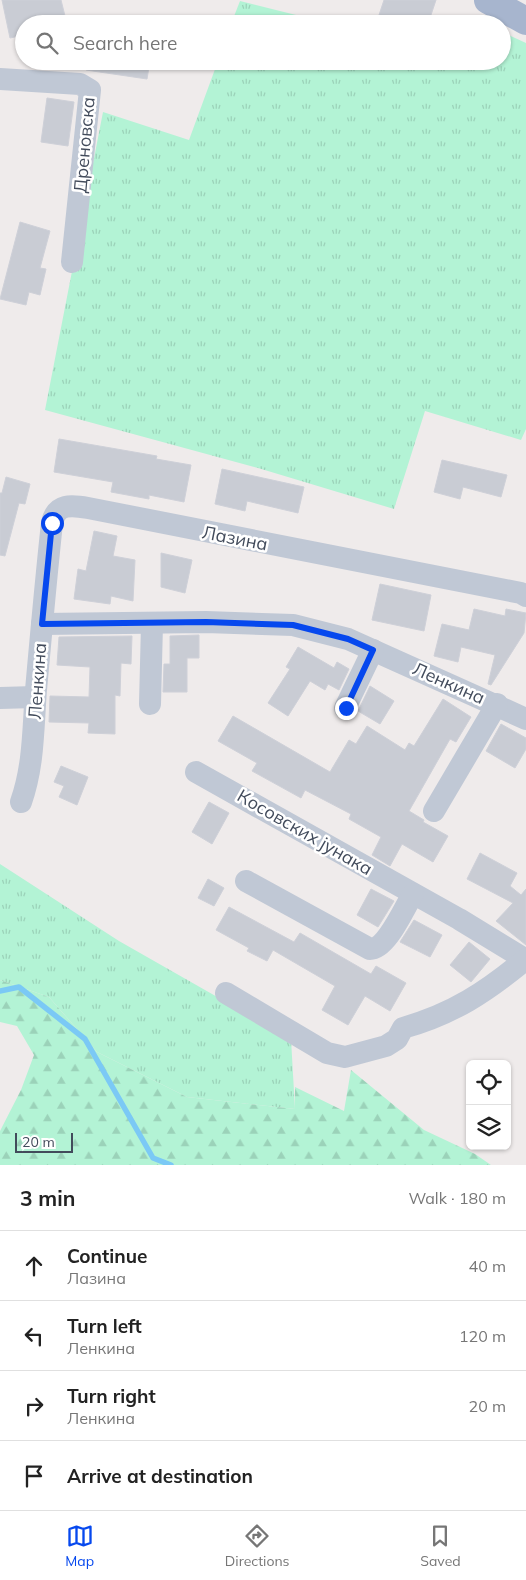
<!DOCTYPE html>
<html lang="en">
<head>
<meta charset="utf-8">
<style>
	:root { --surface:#fff; --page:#f2f2f2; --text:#222; --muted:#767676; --line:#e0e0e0; --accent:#0648ee }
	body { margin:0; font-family:Mulish,sans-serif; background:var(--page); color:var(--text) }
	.controls { position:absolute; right:15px; bottom:15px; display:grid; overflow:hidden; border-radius:8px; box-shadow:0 1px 4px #0004 }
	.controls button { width:45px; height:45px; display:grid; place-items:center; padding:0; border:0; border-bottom:1px solid var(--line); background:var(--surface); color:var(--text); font:25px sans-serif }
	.scale { position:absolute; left:15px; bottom:12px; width:58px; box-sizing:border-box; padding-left:5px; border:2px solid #424b5b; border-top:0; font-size:14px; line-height:18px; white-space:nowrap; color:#424b5b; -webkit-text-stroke:4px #fff; paint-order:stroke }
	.stop { position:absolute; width:15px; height:15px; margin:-11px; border:4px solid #0648ee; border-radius:50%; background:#fff }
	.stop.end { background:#0648ee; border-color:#fff; box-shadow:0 1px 5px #0008 }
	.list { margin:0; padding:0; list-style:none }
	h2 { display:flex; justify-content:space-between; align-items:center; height:65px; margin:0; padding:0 20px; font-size:21px }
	h2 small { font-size:16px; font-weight:400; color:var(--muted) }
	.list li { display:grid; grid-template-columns:32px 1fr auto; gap:15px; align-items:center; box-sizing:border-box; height:70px; padding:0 20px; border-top:1px solid var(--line) }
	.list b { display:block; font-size:19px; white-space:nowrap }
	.list p { margin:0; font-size:16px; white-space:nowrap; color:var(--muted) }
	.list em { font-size:16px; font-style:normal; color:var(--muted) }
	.icon { flex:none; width:28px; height:28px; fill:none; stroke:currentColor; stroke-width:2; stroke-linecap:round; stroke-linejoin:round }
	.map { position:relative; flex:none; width:526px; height:1165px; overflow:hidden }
	.search { position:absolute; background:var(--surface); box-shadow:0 1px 4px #0004; left:15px; right:15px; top:15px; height:55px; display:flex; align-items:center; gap:12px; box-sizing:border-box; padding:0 18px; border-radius:28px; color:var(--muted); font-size:19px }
	.sheet { height:345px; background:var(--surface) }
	nav { display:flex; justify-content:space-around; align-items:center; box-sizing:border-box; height:70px; border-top:1px solid var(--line); background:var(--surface); font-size:14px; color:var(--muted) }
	nav a { display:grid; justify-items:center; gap:2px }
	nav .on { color:var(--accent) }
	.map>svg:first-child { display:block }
	.grass { fill:url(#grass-tufts) }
	.forest { fill:url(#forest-firs) }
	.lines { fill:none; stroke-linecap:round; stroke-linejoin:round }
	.stream { stroke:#7bc9f5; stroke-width:5.5 }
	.building { fill:#c9ccd4; stroke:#ced0d8 }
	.minor { stroke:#c0c8d5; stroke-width:22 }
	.major { stroke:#a7b5ce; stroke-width:28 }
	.route { stroke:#0648ee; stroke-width:6 }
	.labels { text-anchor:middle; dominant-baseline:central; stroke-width:5; stroke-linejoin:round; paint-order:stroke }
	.street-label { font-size:18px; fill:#424b5b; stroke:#fff }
</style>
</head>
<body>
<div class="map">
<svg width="526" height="1165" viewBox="0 0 526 1165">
	<defs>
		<pattern id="grass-tufts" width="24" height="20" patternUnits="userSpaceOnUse" patternTransform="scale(1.25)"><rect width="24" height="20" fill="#b3f3d5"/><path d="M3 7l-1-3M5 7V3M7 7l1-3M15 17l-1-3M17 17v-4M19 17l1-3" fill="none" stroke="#9bd2b9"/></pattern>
		<pattern id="forest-firs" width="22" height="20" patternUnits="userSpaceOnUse" patternTransform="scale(1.25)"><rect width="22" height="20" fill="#b3f3d5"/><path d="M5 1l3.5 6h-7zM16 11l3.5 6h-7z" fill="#9bd2b9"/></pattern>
	</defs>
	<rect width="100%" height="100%" fill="#efebeb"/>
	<g class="grass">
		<path d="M240,1L332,24H231Z"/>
		<path d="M502,32L526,43V429L521,440L425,411L394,509L258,468L45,410L103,112L189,140L218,61H502Z"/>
		<path d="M0,864L119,941L291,1039L295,1109L187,1097L97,1052L49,997L0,980Z"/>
	</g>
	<path class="forest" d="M0,980L49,997L97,1052L187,1097L295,1109V1087L344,1111L351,1070L424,1130L475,1154L491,1165H0V1131L21,1090L34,1055L17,1026L0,1022Z"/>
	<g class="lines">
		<path class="stream" d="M0,991L19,987L85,1039L153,1158L171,1165"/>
	</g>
	<g class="building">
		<path d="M2,0H61L65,16L45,20L46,24H24V35L10,38Z"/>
		<path d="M384,0H436L428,24H406L379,15Z"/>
		<path d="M87,61H150L147,79L86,70Z"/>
		<path d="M47,98L74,102L68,146L41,142Z"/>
		<path d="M20,222L50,231L40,268L46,269L40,295L29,292L26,305L0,299Z"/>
		<path d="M59,439L157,456L156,459L191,465L184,502L149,495V499L111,492L113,482L54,472Z"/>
		<path d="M442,460L507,475L501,497L463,487L460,499L434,492Z"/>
		<path d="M222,469L304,487L298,513L247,501L245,511L215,504Z"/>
		<path d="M6,477L30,484L25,504L19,503L5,556L0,555V493H2Z"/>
		<path d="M94,531L117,536L113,556L135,560L133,601L111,596L110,604L74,599L78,569L86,571Z"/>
		<path d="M161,553L192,560L185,593L161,587Z"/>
		<path d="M380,584L431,595L424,631L372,620Z"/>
		<path d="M474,609L505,616L506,609L526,613L524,633L491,685L488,684L495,655L461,647L458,662L434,656L442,624L469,630Z"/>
		<path d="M199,635V658H187V692H163L164,664H170V636Z"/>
		<path d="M132,636L131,664L121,663L120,696L115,695V734L88,733L89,723L49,722L50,696L89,697L90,667L57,665L59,637Z"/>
		<path d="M298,647L334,668L337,662L349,669L339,690L328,684L325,690L310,681L288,716L268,703L290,669L286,667Z"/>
		<path d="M370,686L394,701L380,724L358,711Z"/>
		<path d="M443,699L471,717L456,742L450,739L409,811L424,820L423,822L448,836L433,862L402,844L390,866L372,855L381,837L349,819L351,814L305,790L301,798L252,771L257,763L218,741L233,716L330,772L349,740L356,744L367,726L405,750L409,743L414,746Z"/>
		<path d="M501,724L526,738V749L515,768L486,751Z"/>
		<path d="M61,766L88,777L77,805L59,797L64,786L54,782Z"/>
		<path d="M209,802L229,813L212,844L192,832Z"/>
		<path d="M480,853L517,873L510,886L521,895L526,889V945L496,921L513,903L467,879Z"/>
		<path d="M208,879L224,888L214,906L198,898Z"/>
		<path d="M371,889L394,901L378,927L357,915Z"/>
		<path d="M229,907L294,942L300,933L371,974L376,966L406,983L390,1011L365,996L348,1025L322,1010L335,986L273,950L267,961L247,951L249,948L216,930Z"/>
		<path d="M414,920L442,935L430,957L400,942Z"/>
		<path d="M469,942L490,959L471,982L450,965Z"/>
	</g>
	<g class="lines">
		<g class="minor">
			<path d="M0,79L80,84L90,90L72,262"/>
			<path d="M42,624L206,622L293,625L348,639L526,719"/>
			<path d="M0,698L35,697"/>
			<path d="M150,704L152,624"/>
			<path d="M345,708L373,650"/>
			<path d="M196,772L459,919L526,960"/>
			<path d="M21,802C34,765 33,728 36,690C41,634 46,578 52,523C56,503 72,505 88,508L521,593L526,596"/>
			<path d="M434,811L497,704"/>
			<path d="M246,881L370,949C387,949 404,908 413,894"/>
			<path d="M226,993L327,1053L345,1057L386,1046L397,1039L403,1028C453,1014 486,992 526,959"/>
		</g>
		<path class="major" d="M488,0L526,21"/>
	</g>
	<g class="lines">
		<path class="route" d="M52,523L42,624L206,622L293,625L348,639L373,650L346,708"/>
	</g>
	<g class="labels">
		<g class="street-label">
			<text transform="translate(84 145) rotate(-85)">Дреновска</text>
			<text transform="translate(235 538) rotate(11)">Лазина</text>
			<text transform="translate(37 681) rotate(-86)">Ленкина</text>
			<text transform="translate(449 683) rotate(24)">Ленкина</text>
			<text transform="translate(305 832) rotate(30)">Косовских јунака</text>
		</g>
	</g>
</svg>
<div class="controls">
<button><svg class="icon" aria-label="locate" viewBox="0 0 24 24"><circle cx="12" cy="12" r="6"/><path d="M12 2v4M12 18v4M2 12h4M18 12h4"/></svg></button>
<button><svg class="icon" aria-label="layers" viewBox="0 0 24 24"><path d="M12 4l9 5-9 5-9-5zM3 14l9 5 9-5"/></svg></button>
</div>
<div class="scale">20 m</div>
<div class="stop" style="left:52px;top:523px"></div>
<div class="stop end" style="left:346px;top:708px"></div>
<div class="search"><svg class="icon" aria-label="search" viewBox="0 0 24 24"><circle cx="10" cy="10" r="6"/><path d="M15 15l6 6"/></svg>Search here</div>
</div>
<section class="sheet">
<h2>3 min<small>Walk · 180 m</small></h2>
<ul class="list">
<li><svg class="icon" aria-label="ahead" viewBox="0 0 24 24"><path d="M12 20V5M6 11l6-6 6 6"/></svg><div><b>Continue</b><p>Лазина</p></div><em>40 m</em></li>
<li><svg class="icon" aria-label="left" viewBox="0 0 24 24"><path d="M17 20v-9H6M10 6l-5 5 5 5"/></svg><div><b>Turn left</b><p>Ленкина</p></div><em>120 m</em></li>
<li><svg class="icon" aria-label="right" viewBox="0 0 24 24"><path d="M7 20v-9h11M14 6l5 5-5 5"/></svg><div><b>Turn right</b><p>Ленкина</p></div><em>20 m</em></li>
<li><svg class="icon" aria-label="arrive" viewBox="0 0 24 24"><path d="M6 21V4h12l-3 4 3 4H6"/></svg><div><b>Arrive at destination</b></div></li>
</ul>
</section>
<nav>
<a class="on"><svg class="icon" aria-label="map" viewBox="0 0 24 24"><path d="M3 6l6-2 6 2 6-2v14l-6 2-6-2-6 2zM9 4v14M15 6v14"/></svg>Map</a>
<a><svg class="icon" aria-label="directions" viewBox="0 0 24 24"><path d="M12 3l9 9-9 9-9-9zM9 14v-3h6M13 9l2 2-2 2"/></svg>Directions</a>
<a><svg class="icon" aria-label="saved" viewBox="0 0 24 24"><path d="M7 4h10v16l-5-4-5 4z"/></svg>Saved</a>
</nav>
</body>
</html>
